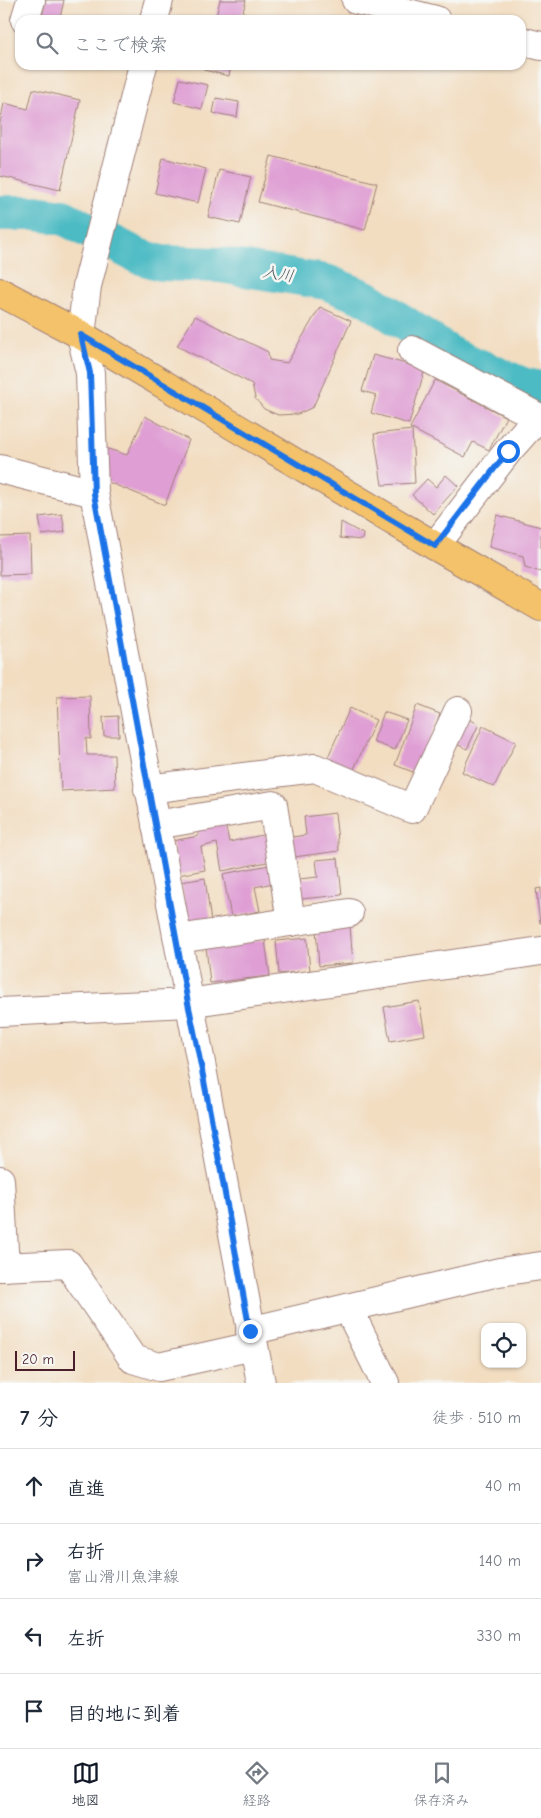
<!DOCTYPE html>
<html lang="ja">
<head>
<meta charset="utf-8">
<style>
	:root { --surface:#fff; --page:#f6f6f7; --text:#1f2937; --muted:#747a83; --line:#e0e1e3; --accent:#111827 }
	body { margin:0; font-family:"Comic Neue","Klee One",sans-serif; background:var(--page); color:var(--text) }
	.controls { position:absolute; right:15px; bottom:15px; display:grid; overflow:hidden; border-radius:10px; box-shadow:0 1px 4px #0004 }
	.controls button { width:45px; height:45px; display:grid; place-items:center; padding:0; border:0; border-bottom:1px solid var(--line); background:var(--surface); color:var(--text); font:25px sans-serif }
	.scale { position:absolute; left:15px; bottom:12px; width:60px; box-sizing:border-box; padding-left:5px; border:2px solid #4a1f2b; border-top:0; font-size:14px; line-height:18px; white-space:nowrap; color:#4a1f2b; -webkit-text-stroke:4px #f6f6f2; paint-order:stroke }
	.stop { position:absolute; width:15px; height:15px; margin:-11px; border:4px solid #1a73e8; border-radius:50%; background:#fff }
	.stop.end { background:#1a73e8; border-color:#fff; box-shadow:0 1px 5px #0008 }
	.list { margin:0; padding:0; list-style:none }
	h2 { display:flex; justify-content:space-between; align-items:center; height:65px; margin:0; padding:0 20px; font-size:21px }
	h2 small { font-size:16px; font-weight:400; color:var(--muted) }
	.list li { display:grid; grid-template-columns:32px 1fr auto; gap:15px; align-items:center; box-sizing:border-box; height:75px; padding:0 20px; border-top:1px solid var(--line) }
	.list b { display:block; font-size:19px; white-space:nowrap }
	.list p { margin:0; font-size:16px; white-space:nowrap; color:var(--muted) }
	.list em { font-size:16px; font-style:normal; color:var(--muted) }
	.icon { flex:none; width:28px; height:28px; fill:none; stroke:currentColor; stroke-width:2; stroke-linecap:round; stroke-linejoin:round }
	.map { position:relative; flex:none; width:541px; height:1383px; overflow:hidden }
	.search { position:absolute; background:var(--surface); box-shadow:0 1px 4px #0004; left:15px; right:15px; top:15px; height:55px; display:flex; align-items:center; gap:12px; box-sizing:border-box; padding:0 18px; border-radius:15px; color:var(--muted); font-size:19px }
	.sheet { height:365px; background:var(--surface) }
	nav { display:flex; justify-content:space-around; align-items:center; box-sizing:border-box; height:70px; border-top:1px solid var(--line); background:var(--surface); font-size:14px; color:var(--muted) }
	nav a { display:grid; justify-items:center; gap:2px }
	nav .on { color:var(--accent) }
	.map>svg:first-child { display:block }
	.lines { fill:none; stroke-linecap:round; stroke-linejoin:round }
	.river { stroke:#4dbbc4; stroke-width:36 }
	.building { fill:#df9fd4 }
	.minor-casing { stroke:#9e7e76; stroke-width:30 }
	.major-casing { stroke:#9e7e76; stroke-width:30 }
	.minor { stroke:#fff; stroke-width:28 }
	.major { stroke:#f3c26a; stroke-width:28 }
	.route { stroke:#1a73e8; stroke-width:6 }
	.labels { text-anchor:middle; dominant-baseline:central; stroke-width:5; stroke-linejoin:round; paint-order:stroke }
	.water-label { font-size:16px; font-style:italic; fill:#4b5661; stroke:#f6f6f2 }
</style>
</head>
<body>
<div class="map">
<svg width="541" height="1383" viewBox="0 0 541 1383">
	<rect width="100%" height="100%" fill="#f6f6f2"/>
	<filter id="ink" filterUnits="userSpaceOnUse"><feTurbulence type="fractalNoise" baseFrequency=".02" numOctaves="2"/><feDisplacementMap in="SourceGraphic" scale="10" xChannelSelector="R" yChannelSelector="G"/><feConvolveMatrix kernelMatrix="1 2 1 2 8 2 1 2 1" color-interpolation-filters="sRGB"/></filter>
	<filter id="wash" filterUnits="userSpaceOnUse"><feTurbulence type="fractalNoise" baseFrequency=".0096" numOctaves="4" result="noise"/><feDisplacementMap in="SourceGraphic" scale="20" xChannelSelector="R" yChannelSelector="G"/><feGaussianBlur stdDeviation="1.12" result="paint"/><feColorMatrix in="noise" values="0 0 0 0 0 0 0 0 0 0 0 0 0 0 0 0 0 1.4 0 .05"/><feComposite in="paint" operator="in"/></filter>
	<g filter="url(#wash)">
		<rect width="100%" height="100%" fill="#f2ddc1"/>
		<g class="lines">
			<path class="river" d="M0,213H36L63,217L138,256L161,263L220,265L326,282L368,299L452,355L523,385L541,389"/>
		</g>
		<g id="blocks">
			<g class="building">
				<path d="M46,0H64L60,18L67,20H41Z"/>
				<path d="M220,0H246L241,20H215Z"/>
				<path d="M205,65H231L229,76L204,70Z"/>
				<path d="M180,79L208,85L202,109L174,102Z"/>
				<path d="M33,89L80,100L60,190L0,176V123L4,103L28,109Z"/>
				<path d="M216,98L239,102L237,117L213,113Z"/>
				<path d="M271,156L377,183L365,230L258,202Z"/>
				<path d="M163,158L206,169L198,203L155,193Z"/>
				<path d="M219,170L251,177L240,224L208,217Z"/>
				<path d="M320,307L351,321L313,407L298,414L278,415L264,409L255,398L252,384L177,346L195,316L268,352L269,360L287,363Z"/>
				<path d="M373,355L425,369L409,424L371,413L376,395L362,391Z"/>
				<path d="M435,380L506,417L489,450L473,442L465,457L410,428Z"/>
				<path d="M145,416L189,440L165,505L103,480L105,448L127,455Z"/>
				<path d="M412,430L415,483L382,485L374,434Z"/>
				<path d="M446,475L458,486L433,514L412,495L427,479L436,487Z"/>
				<path d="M62,514L65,532L42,535L39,517Z"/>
				<path d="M497,515L541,527V572L525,567L523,556L489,547Z"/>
				<path d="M341,522L363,534L362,540L340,538Z"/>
				<path d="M30,536L31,574L0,575V537Z"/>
				<path d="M90,696L91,739L86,738L87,755H114L115,788L61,791L57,697Z"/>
				<path d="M417,705L440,714L418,774L395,765Z"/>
				<path d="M350,708L376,720L353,771L327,759Z"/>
				<path d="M384,712L407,720L395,750L373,742Z"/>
				<path d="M118,716L119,736H104L103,717Z"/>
				<path d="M464,717L479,724L467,749L452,742Z"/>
				<path d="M483,726L516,742L494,787L462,772Z"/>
				<path d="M335,813L339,851L294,857L292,837L306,835L304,817Z"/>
				<path d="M225,823L229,842L267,834L272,861L222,871L217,843L201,847L205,870L178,875L172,841L199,836L197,828Z"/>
				<path d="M338,858L342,895L301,899L299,879L318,877L316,860Z"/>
				<path d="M269,865L273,883L255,887L260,911L231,917L223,874Z"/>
				<path d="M205,878L211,922L188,927L181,882Z"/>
				<path d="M541,888V923H540L536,889Z"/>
				<path d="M350,926L353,963L319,966L316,929Z"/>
				<path d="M307,938L310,971L279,974L276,941Z"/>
				<path d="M265,940L270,976L210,983L206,947Z"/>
				<path d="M419,1001L425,1035L390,1041L384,1007Z"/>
			</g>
		</g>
	</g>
	<g filter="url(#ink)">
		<use href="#blocks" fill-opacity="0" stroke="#9e7e76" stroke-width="1"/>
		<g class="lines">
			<g class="minor-casing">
				<g id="minor">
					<path d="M356,0L436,20"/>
					<path d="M25,20L31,0"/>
					<path d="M154,20L159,0"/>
					<path d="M521,41L541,46"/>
					<path d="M143,65L87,286L81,335L90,373L94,493L261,1383"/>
					<path d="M412,350L538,417"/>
					<path d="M0,469L94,493"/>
					<path d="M435,546L508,451L538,417L541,418"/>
					<path d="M148,789L315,768L412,809L458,711"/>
					<path d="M156,825L273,805L291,922"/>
					<path d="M178,939L349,913"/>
					<path d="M0,1012L188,1003L541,951"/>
					<path d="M0,1180L5,1267"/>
					<path d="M0,1267L68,1264L133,1359L159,1367L253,1346"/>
					<path d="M348,1308L385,1383"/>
					<path d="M250,1331L499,1272L541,1266"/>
				</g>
			</g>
			<g class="major-casing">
				<path id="major" d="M0,292L81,335L435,546L541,607"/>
			</g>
			<use href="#minor" class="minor"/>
			<use href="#major" class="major"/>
		</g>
	</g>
	<g class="lines" filter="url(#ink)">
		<path class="route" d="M250,1331C229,1221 212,1112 188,1003L94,494L90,373L81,335L435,546L508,451"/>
	</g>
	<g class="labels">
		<g class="water-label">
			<text transform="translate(278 274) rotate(9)">入川</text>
		</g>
	</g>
</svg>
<div class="controls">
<button><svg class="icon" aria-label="locate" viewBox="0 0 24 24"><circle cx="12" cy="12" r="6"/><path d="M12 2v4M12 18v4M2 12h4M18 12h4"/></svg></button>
</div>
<div class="scale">20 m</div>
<div class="stop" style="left:508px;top:451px"></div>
<div class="stop end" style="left:250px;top:1331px"></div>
<div class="search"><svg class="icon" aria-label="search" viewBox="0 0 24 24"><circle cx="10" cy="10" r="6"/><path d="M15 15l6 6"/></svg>ここで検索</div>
</div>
<section class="sheet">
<h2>7 分<small>徒歩 · 510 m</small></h2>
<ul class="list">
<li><svg class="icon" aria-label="ahead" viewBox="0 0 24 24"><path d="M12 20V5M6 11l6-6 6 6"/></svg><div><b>直進</b></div><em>40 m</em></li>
<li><svg class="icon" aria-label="right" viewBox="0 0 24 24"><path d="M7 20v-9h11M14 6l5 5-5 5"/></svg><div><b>右折</b><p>富山滑川魚津線</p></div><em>140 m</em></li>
<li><svg class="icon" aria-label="left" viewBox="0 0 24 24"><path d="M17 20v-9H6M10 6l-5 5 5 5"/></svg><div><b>左折</b></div><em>330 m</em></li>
<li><svg class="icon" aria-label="arrive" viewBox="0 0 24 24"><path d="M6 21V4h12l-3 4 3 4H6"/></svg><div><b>目的地に到着</b></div></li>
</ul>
</section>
<nav>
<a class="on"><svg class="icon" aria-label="map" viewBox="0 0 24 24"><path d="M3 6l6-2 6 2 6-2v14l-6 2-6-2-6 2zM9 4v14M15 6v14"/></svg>地図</a>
<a><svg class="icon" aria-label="directions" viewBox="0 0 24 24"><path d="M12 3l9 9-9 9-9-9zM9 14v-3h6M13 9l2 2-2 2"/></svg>経路</a>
<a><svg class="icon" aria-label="saved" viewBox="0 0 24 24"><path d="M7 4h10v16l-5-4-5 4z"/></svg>保存済み</a>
</nav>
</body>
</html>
